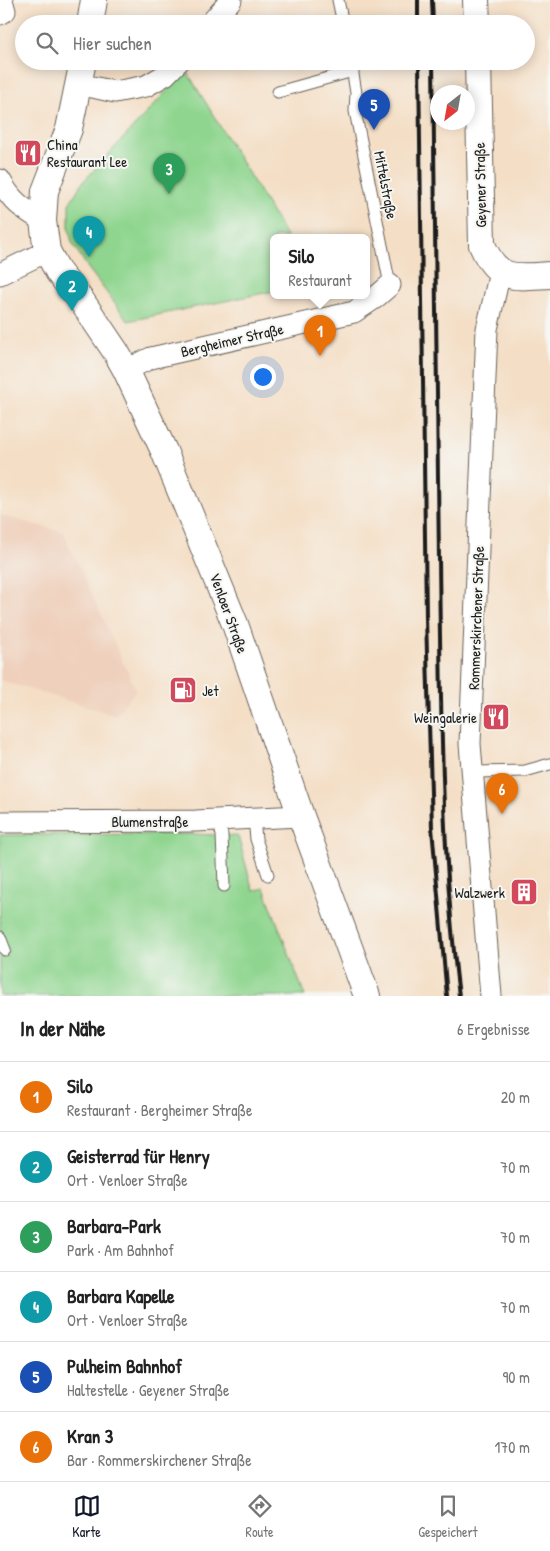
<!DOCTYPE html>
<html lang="de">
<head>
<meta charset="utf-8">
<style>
	:root { --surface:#fff; --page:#f2f2f2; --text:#222; --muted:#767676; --line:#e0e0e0; --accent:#111827 }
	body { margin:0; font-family:"Patrick Hand",sans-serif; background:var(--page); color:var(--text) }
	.compass { position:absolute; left:430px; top:85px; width:45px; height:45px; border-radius:50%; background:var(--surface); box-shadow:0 2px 12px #0003; rotate:211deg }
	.you { position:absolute; left:262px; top:376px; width:18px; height:18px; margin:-12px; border:4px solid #fff; border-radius:50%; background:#1a73e8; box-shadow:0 0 0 8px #1a73e833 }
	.badge { display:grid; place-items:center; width:32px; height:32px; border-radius:50%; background:var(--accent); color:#fff; font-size:16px; font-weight:700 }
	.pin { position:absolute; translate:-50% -41px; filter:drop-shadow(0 1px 2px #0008) }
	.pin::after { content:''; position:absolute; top:26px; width:18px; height:15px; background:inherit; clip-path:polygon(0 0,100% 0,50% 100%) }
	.popup { position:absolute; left:270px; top:234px; width:100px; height:65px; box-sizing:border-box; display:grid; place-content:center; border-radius:8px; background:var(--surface); filter:drop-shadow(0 1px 4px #0005); font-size:16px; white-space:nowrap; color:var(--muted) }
	.popup b { font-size:19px; color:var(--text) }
	.popup::after { content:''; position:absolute; left:50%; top:100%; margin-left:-10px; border:10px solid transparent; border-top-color:var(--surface) }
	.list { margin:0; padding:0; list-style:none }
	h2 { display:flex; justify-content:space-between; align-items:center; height:65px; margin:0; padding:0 20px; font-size:21px }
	h2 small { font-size:16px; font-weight:400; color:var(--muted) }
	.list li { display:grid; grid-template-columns:32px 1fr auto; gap:15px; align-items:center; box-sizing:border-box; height:70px; padding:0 20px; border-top:1px solid var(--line) }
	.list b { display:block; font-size:19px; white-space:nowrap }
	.list p { margin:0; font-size:16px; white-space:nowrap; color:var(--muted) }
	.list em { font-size:16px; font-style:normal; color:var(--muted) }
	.icon { flex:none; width:28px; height:28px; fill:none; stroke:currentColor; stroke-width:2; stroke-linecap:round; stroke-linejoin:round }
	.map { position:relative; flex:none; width:550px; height:996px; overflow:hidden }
	.search { position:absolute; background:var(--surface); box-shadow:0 2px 12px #0003; left:15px; right:15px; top:15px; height:55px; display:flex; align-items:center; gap:12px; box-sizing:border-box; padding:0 18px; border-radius:28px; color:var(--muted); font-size:19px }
	.sheet { height:485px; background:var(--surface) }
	nav { display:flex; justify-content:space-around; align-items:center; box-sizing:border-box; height:70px; border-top:1px solid var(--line); background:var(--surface); font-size:14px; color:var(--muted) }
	nav a { display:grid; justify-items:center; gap:2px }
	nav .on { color:var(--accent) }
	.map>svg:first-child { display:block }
	.built { fill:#efd0bc }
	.green { fill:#8fd58f; stroke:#567856 }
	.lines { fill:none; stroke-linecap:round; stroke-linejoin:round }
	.service-casing { stroke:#686057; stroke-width:13 }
	.minor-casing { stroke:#686057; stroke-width:23 }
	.tertiary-casing { stroke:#686057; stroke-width:28 }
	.service { stroke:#fff; stroke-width:11 }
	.minor { stroke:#fff; stroke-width:21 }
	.tertiary { stroke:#fff; stroke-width:26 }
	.rail { stroke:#1c1c1c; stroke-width:4 }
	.labels { text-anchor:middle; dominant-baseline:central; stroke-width:4; stroke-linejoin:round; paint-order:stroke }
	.poi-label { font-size:15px; fill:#1c1c1c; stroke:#f6f6f2; text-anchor:start }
	.street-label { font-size:15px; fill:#1c1c1c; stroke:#f6f6f2 }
</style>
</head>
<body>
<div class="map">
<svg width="550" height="996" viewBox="0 0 550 996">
	<rect width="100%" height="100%" fill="#f6f6f2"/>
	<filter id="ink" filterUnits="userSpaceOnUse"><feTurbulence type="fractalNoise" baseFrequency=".02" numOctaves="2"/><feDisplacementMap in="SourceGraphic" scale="10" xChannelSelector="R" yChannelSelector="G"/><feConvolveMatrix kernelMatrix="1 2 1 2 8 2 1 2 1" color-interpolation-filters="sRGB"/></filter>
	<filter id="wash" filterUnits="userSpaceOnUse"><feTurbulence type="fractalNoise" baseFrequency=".0096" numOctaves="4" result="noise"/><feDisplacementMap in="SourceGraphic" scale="20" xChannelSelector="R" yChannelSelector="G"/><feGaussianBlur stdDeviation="1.12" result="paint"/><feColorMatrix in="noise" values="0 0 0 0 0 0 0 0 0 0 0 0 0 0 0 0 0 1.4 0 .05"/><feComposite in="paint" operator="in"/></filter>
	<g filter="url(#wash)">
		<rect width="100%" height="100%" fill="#f4dec5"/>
		<path class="built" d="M0,515L63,532L136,690L116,715L0,680Z"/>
		<g class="green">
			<path d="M186,70L287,237H274V291L128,321L88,268L72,243L69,229V204L82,183Z"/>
			<path d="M193,834L238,836L253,891L264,888L305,996H0V835Z"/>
		</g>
	</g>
	<g filter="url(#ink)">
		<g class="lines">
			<g class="service-casing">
				<g id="service">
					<path d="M338,0L343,24"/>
					<path d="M351,61L356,93L355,111L390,285"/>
					<path d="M278,92L353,71"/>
					<path d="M473,772L525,771L550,764"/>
					<path d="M254,819L256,839L268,875"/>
					<path d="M218,820L222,835L224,886"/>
					<path d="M0,937L5,950"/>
				</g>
			</g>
			<g class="minor-casing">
				<g id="minor">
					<path d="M0,14L5,11L2,0"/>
					<path d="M210,24L231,0"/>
					<path d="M79,84L115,92L146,86L165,75L179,61"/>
					<path d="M0,180C12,202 22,208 43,221"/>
					<path d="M0,274L47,251"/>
					<path d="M126,370L151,358L354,312L375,298L390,285"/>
					<path d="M0,822L196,821L301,816"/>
					<path d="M491,996L470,744L487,329L500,272"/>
				</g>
			</g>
			<g class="tertiary-casing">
				<g id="tertiary">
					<path d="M476,0L477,24"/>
					<path d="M90,24L94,0"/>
					<path d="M83,61L69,129L45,191L43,221L47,251L59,273L81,300L116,352L126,370L164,451L235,624L301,816L367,996"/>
					<path d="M478,61L482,245C498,282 514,277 550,275"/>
				</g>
			</g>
			<use href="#service" class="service"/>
			<use href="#minor" class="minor"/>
			<use href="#tertiary" class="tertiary"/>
			<g class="rail">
				<path d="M418,0V24"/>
				<path d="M432,0L433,24"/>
				<path d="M419,61L426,618L432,828L447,996"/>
				<path d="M433,61C435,227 437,393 439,560C441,705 441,852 459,996"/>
			</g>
		</g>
	</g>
	<defs>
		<g id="restaurant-square" transform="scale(1.4375)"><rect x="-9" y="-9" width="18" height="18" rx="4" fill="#d1495b" stroke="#f6f6f2"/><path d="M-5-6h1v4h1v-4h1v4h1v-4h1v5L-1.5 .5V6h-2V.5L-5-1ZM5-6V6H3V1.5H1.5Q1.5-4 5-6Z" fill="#fff"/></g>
		<g id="fuel-square" transform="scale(1.4375)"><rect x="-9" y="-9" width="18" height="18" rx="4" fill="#d1495b" stroke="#f6f6f2"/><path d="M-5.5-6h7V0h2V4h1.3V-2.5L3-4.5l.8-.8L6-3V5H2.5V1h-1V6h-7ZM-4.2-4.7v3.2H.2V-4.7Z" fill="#fff"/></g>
		<g id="building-square" transform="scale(1.4375)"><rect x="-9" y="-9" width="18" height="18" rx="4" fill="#d1495b" stroke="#f6f6f2"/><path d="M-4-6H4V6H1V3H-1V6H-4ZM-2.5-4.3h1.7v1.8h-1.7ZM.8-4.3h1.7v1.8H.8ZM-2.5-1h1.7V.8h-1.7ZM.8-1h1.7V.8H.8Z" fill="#fff"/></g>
	</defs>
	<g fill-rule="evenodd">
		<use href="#restaurant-square" x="28" y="153"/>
		<use href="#fuel-square" x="183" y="690"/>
		<use href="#restaurant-square" x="496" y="717"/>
		<use href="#building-square" x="524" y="892"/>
	</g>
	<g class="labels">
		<g class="poi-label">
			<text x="47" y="144">China<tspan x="47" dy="17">Restaurant Lee</tspan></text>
			<text x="202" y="690">Jet</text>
			<text x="477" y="717" text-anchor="end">Weingalerie</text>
			<text x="505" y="892" text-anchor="end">Walzwerk</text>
		</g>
		<g class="street-label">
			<text transform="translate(386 185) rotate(79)">Mittelstraße</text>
			<text transform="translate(480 185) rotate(-91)">Geyener Straße</text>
			<text transform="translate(232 340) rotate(-13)">Bergheimer Straße</text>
			<text transform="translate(229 613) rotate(70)">Venloer Straße</text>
			<text transform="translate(476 618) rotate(-88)">Rommerskirchener Straße</text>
			<text x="150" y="821">Blumenstraße</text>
		</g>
	</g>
</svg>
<svg class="compass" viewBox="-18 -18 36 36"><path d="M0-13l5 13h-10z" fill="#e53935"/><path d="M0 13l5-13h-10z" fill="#767676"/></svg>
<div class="you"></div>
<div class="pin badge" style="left:320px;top:356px;background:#e8710a">1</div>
<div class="popup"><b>Silo</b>Restaurant</div>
<div class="pin badge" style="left:72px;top:311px;background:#0f9aa8">2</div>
<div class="pin badge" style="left:169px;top:194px;background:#2e9e5b">3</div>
<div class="pin badge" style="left:89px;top:257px;background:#0f9aa8">4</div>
<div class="pin badge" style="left:374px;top:130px;background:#1a4fb4">5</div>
<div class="pin badge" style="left:502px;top:814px;background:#e8710a">6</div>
<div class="search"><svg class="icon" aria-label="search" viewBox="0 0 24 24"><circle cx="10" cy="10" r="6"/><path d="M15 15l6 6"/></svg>Hier suchen</div>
</div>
<section class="sheet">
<h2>In der Nähe<small>6 Ergebnisse</small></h2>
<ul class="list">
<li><span class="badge" style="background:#e8710a">1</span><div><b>Silo</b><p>Restaurant · Bergheimer Straße</p></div><em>20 m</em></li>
<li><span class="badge" style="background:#0f9aa8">2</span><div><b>Geisterrad für Henry</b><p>Ort · Venloer Straße</p></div><em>70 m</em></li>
<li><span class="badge" style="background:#2e9e5b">3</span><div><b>Barbara-Park</b><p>Park · Am Bahnhof</p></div><em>70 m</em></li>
<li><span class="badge" style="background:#0f9aa8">4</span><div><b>Barbara Kapelle</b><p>Ort · Venloer Straße</p></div><em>70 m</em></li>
<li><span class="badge" style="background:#1a4fb4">5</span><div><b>Pulheim Bahnhof</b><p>Haltestelle · Geyener Straße</p></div><em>90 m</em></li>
<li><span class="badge" style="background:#e8710a">6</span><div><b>Kran 3</b><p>Bar · Rommerskirchener Straße</p></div><em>170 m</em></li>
</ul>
</section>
<nav>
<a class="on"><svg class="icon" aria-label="map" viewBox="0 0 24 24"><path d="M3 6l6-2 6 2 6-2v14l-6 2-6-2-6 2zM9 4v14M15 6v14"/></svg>Karte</a>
<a><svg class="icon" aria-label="directions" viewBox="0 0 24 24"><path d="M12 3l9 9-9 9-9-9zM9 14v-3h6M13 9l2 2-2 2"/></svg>Route</a>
<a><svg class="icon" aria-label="saved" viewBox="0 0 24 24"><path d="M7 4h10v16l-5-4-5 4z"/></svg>Gespeichert</a>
</nav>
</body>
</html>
